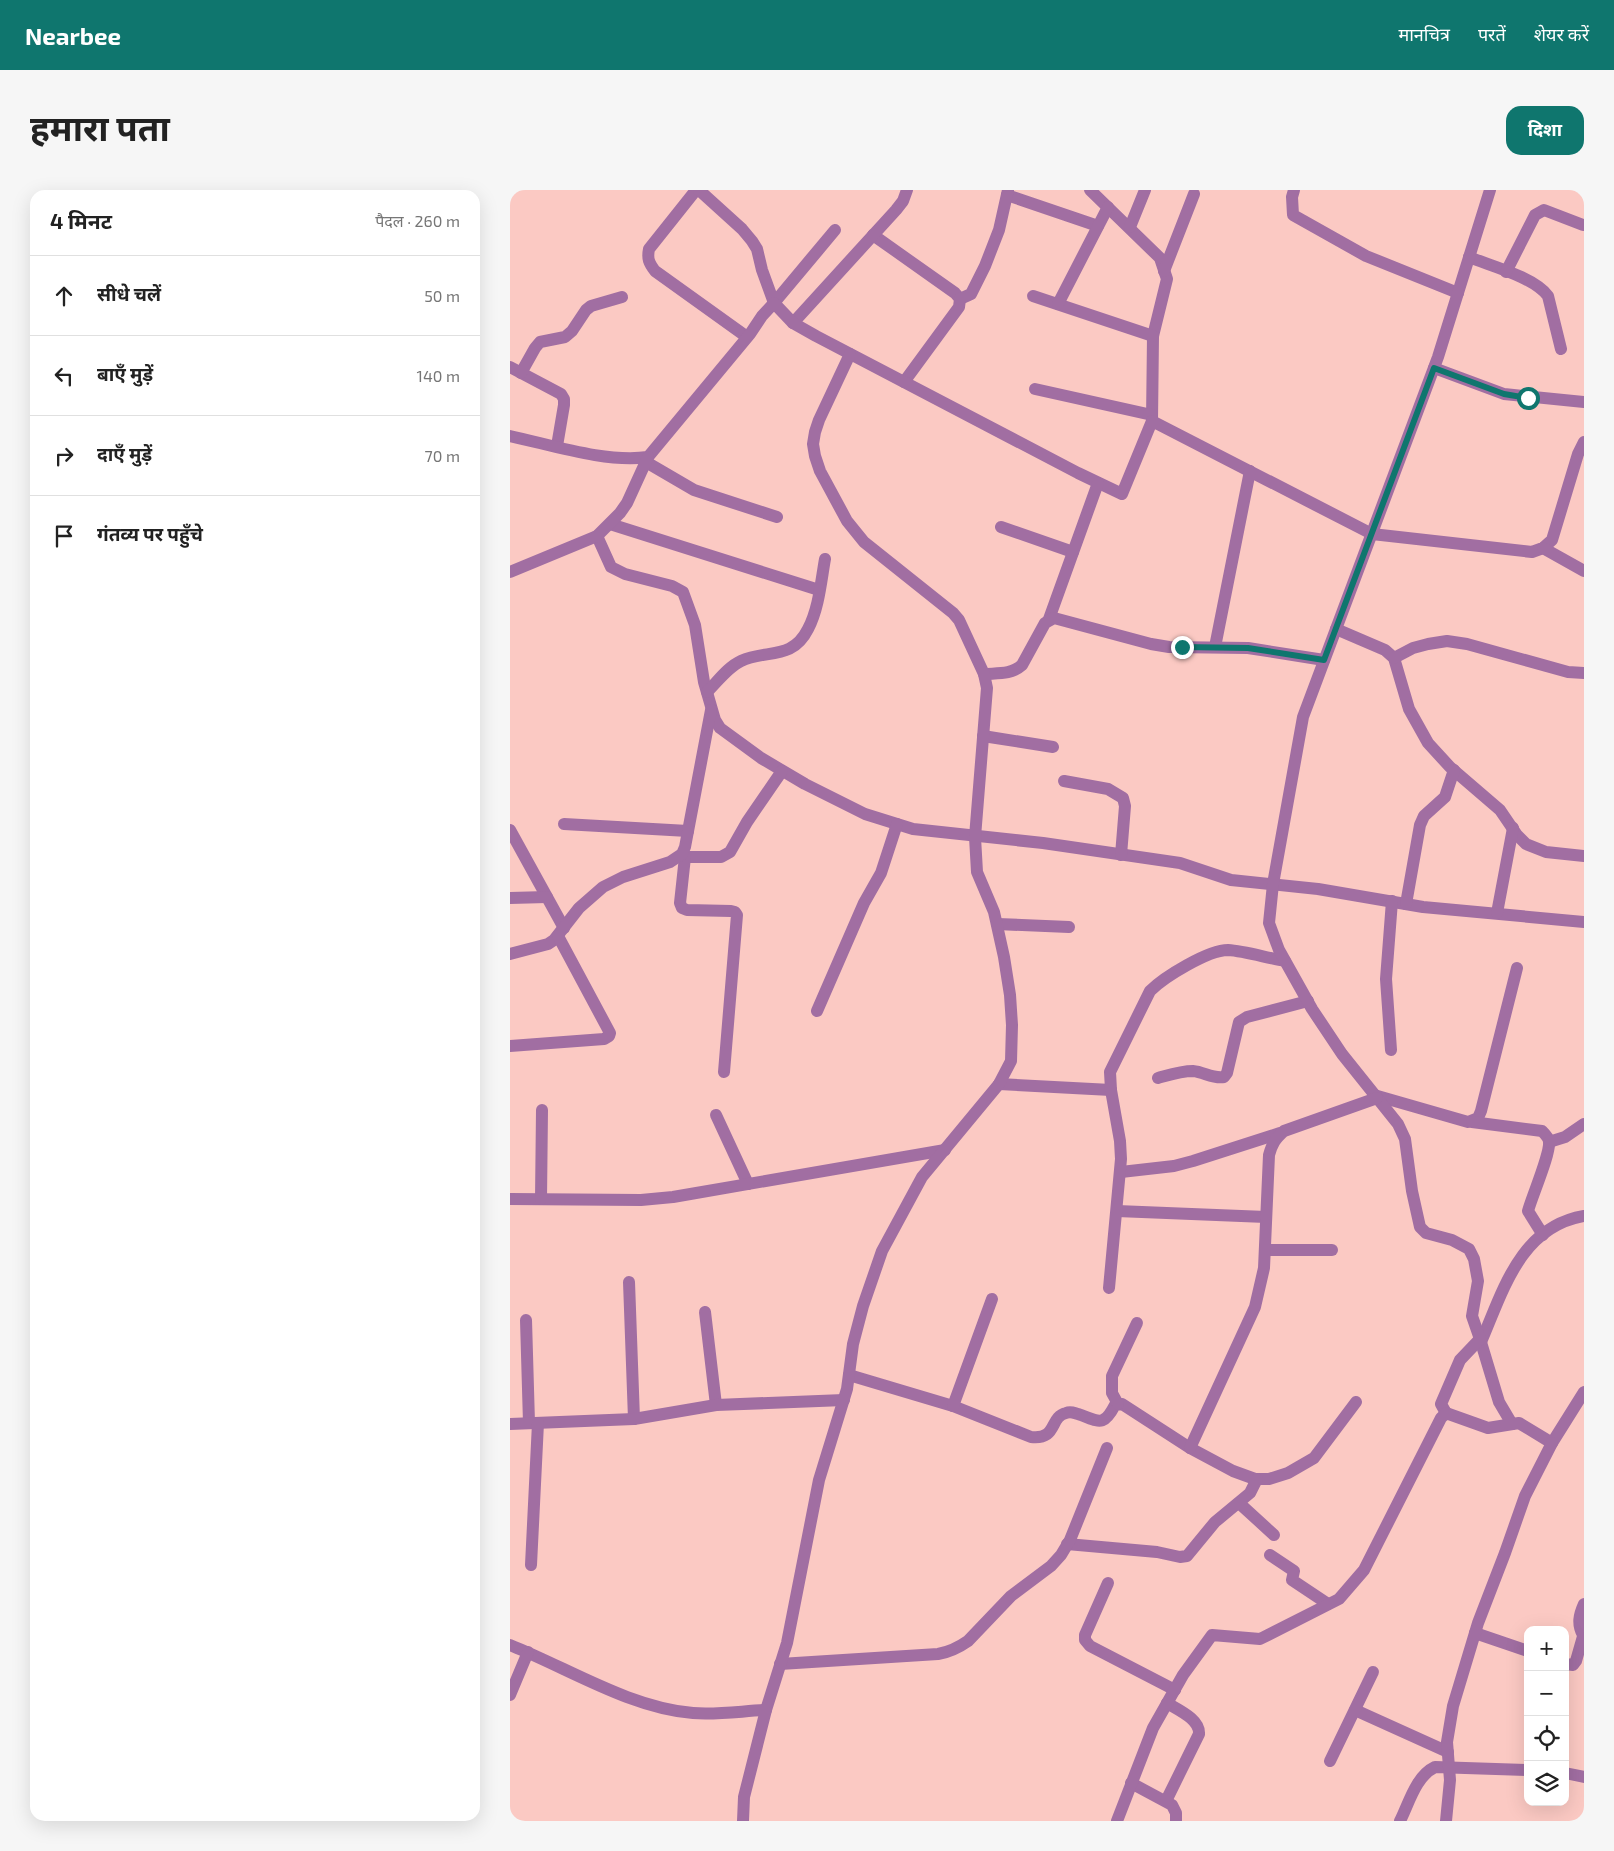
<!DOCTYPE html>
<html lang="hi">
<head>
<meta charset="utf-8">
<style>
	:root { --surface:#fff; --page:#f6f6f6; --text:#222; --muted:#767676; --line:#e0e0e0; --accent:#0f766e }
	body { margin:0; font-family:"Exo 2","Noto Sans Devanagari",sans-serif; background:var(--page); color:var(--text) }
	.controls { position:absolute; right:15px; bottom:15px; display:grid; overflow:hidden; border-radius:10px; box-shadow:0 5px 20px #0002 }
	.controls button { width:45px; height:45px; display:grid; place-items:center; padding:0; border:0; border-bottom:1px solid var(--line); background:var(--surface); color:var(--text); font:25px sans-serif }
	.stop { position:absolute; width:15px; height:15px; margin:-11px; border:4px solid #0f766e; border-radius:50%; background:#fff }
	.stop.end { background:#0f766e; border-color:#fff; box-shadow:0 1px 5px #0008 }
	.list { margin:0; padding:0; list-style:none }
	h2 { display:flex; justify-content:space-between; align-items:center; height:65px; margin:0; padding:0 20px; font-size:21px }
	h2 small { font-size:16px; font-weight:400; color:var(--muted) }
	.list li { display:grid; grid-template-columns:32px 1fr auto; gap:15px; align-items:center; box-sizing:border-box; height:80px; padding:0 20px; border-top:1px solid var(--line) }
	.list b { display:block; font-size:19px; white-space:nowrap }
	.list em { font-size:16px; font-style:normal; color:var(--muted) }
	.icon { flex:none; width:28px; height:28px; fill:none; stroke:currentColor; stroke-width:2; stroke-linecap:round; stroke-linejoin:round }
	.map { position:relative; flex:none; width:1074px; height:1631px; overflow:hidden; border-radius:15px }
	header { display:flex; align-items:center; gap:30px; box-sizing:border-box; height:70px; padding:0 25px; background:var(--accent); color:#fff }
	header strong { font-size:24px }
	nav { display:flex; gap:28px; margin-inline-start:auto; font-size:18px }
	.intro { display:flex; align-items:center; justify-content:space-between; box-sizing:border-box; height:120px; padding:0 30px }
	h1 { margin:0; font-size:35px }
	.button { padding:12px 22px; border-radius:15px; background:var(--accent); color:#fff; font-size:18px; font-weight:700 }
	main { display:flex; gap:30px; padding:0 30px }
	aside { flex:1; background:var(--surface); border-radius:15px; box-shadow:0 5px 20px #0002 }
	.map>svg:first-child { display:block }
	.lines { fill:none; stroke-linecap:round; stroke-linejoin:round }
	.street { stroke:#a16ea2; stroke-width:12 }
	.route { stroke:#0f766e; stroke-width:6 }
</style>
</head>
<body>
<header>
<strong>Nearbee</strong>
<nav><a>मानचित्र</a><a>परतें</a><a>शेयर करें</a></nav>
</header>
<div class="intro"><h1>हमारा पता</h1><a class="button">दिशा</a></div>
<main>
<aside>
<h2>4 मिनट<small>पैदल · 260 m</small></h2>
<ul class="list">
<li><svg class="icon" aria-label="ahead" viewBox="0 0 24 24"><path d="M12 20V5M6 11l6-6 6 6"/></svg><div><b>सीधे चलें</b></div><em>50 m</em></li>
<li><svg class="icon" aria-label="left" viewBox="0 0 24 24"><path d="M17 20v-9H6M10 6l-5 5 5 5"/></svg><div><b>बाएँ मुड़ें</b></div><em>140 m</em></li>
<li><svg class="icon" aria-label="right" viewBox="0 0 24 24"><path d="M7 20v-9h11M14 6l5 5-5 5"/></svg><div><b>दाएँ मुड़ें</b></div><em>70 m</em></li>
<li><svg class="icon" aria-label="arrive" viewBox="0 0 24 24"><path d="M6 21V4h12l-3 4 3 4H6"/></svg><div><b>गंतव्य पर पहुँचे</b></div></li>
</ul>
</aside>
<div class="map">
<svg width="1074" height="1631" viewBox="0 0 1074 1631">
	<rect width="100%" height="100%" fill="#fbc9c3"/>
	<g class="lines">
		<g class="street">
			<path d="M186,0L139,59C137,69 139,73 145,81L237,147"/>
			<path d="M189,0L232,39L242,51L247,59L252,80L264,113"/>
			<path d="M580,0L650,68L657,89L643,146L642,231"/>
			<path d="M784,0L782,7L783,25L856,66L948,103"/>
			<path d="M497,5L588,36"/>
			<path d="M620,37L635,0"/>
			<path d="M363,45L445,103L450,109L449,117L394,192"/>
			<path d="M959,67C981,76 1024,87 1038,106L1051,159"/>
			<path d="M654,81L684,4"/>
			<path d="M996,82L1025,25L1034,20L1073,35"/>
			<path d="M523,106L643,146"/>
			<path d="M450,109L461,104L475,76L489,40L498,0"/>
			<path d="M264,113L325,40"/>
			<path d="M548,114L598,17"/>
			<path d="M283,133L386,20L393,11L397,0"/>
			<path d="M0,177L51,204L54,209V215L47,256"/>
			<path d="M924,178L994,204L1074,212"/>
			<path d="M11,183L25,158L30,152L55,147L62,141L76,120L81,116L112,107"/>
			<path d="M525,199L642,225"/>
			<path d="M0,246C42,255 96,273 138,267L240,144L252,126L264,113L283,133L306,146L568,283L612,304L642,231L862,344L1022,362L1033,358L1042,350L1068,264L1074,252"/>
			<path d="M136,272L184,300L267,327"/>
			<path d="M100,334L309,400"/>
			<path d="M491,337L563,362"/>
			<path d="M87,346L101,377L115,384L162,396L173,402L185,435L194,492L205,530L210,538L251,568L295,594L355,624L403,639L533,653L670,673L721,690L808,699L913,717L1074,732"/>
			<path d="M1033,358L1074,381"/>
			<path d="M0,382L87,346L110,323L117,313L138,267"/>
			<path d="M539,429L588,293"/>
			<path d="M826,439L875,460L884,468L899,519L918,553L940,577L990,620L1007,645L1016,654L1036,662L1074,666"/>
			<path d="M705,457L740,281"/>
			<path d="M884,468L903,458L918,454L937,451L957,454L1058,482L1074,483"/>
			<path d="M474,484C488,483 501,485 512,475L535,433L544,428L641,454L659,457L738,458L814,470"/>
			<path d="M197,502C208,491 218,477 231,471C256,459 282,471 298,439C309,418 311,391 315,369"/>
			<path d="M473,546L543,557"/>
			<path d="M554,591L598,599L613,608L615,616L611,665"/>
			<path d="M54,634L178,641"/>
			<path d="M0,640L54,738"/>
			<path d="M169,667H211L220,662L237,632L272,581"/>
			<path d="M175,667L170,713L172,718L177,720L221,721L225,722L227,725L214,882"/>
			<path d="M0,708L37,707"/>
			<path d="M896,714L910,635L914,626L935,607L944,580"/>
			<path d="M987,723L1003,638"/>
			<path d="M487,734L559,737"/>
			<path d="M0,764L38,754L44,750L69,718L93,697L113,687L160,672L172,664L175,657L201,520"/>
			<path d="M307,821L354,713L371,683L387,634"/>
			<path d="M0,856L94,849L99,846L100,843L48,746"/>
			<path d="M881,860L876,789L882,711"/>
			<path d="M648,888C659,885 671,881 683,881C694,882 703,889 714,887L717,883L729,832L737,827L798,811"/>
			<path d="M489,894L601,900"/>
			<path d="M864,905L958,932L968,928L971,921L1007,778"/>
			<path d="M206,925L238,994"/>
			<path d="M962,932L1032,941C1035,944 1038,947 1039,951C1041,963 1022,1006 1018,1021L1033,1045"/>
			<path d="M1039,952L1055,947L1074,934"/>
			<path d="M611,982L664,976L683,971L770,943"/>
			<path d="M0,1009L131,1010L163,1007L435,960"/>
			<path d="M31,1009L32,920"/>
			<path d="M607,1021L756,1027"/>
			<path d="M755,1060H822"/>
			<path d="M119,1092L124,1229"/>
			<path d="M599,1098L611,969L610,951L601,900L600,882L640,801C654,787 698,760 718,760C735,761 757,768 775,771"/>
			<path d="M195,1122L206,1215"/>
			<path d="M16,1130L19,1233"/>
			<path d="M970,1149L989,1212L1002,1234"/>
			<path d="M971,1152C993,1101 1010,1037 1074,1026"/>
			<path d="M339,1185L443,1216L521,1247C548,1250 539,1227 556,1223C561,1221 564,1223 568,1224C589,1231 593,1238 605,1215L612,1214L680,1258L723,1281L745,1289H759L778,1283L804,1268L846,1212"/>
			<path d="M608,1214L602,1203V1186L627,1133"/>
			<path d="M443,1216L482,1109"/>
			<path d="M936,1223L931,1214L950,1170L970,1149L962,1126L968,1091L964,1069L959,1059L942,1050L916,1043L910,1037L902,1001L895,949L888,934L832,864L802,819L769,760L759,733L763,694L793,527L928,167L980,0"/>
			<path d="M0,1234L124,1229L206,1215L334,1210"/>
			<path d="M680,1258L745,1117L754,1078L759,965C762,954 765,949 774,941L867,908"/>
			<path d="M729,1313L764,1345"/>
			<path d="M557,1354L647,1362L670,1367L677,1366L705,1332L740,1303L747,1289"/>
			<path d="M760,1365L784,1381L782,1390L818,1414"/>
			<path d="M21,1375L28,1233"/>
			<path d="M598,1393L575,1445V1450L580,1456L665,1500"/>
			<path d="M965,1443L1018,1461"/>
			<path d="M1073,1445C1067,1434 1069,1425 1074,1414"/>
			<path d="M0,1455C58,1478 120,1518 183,1523C207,1525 232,1521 256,1520"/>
			<path d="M270,1474L428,1464C440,1462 448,1458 458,1451L501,1406L541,1376L551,1365L560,1350L597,1258"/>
			<path d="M1055,1474L1063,1475L1066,1471L1074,1443"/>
			<path d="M0,1505L18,1462"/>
			<path d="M845,1520L938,1562"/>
			<path d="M820,1571L863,1482"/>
			<path d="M1055,1583L1074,1587"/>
			<path d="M621,1593L662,1615L666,1623V1631"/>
			<path d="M656,1611L689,1544C690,1529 668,1520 657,1513"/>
			<path d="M233,1631L234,1607L256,1520L277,1453L309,1290L337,1199L343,1154L353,1116L372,1061L412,987L489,894L501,871L502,835L500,805L494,767L484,722L467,682L465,647L477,498L474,484L449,430L443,423L354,352L337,331L310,281L305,266L303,254L305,242L309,230L340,164"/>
			<path d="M607,1631L643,1538L673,1485L702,1445L750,1449L829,1409L854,1380L931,1228L936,1223L978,1238L1009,1233L1042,1253L1074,1202"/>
			<path d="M890,1631C899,1613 906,1586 925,1577L1018,1580"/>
			<path d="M936,1631L940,1590L937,1552L943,1516L968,1433L995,1363L1015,1306L1042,1253"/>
		</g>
	</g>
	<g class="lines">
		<path class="route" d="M672,457L738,458L814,470L924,178L994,204L1018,208"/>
	</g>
</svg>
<div class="controls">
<button>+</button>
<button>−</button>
<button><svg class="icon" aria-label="locate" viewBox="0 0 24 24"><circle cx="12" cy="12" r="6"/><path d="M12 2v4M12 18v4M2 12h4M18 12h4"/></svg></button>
<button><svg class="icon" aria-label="layers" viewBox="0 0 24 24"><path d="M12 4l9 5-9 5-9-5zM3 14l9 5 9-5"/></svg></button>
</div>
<div class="stop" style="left:1018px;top:208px"></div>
<div class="stop end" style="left:672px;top:457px"></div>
</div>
</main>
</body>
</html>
